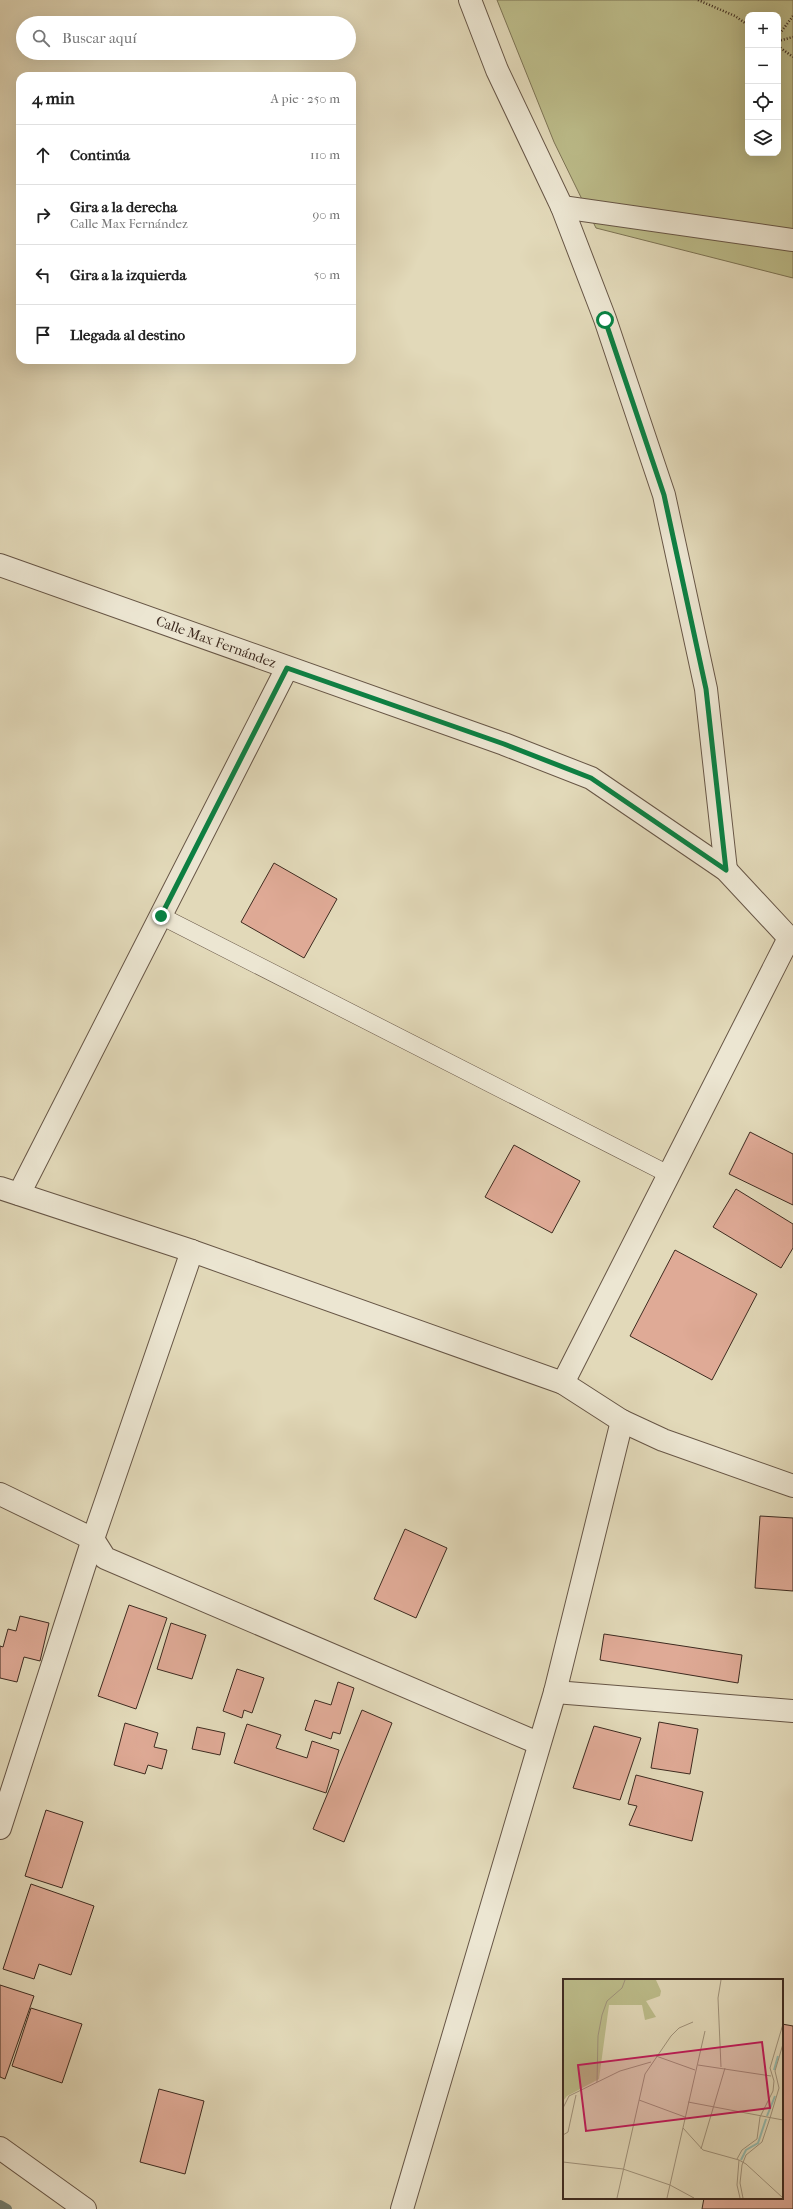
<!DOCTYPE html>
<html lang="es">
<head>
<meta charset="utf-8">
<style>
	:root { --surface:#fff; --page:#f2f2f2; --text:#222; --muted:#767676; --line:#e0e0e0 }
	body { margin:0; font-family:"IM FELL French Canon",serif; background:var(--page); color:var(--text) }
	.controls { position:absolute; right:12px; top:12px; display:grid; overflow:hidden; border-radius:8px; box-shadow:0 4px 16px #0002 }
	.controls button { width:36px; height:36px; display:grid; place-items:center; padding:0; border:0; border-bottom:1px solid var(--line); background:var(--surface); color:var(--text); font:20px sans-serif }
	.stop { position:absolute; width:12px; height:12px; margin:-9px; border:3px solid #0b8043; border-radius:50%; background:#fff }
	.stop.end { background:#0b8043; border-color:#fff; box-shadow:0 1px 4px #0008 }
	.list { margin:0; padding:0; list-style:none }
	h2 { display:flex; justify-content:space-between; align-items:center; height:52px; margin:0; padding:0 16px; font-size:17px }
	h2 small { font-size:13px; font-weight:400; color:var(--muted) }
	.list li { display:grid; grid-template-columns:26px 1fr auto; gap:12px; align-items:center; box-sizing:border-box; height:60px; padding:0 16px; border-top:1px solid var(--line) }
	.list b { display:block; font-size:15px; white-space:nowrap }
	.list p { margin:0; font-size:13px; white-space:nowrap; color:var(--muted) }
	.list em { font-size:13px; font-style:normal; color:var(--muted) }
	.icon { flex:none; width:22px; height:22px; fill:none; stroke:currentColor; stroke-width:2; stroke-linecap:round; stroke-linejoin:round }
	.map { position:relative; flex:none; width:793px; height:2209px; overflow:hidden }
	.search { position:absolute; background:var(--surface); box-shadow:0 4px 16px #0002; left:16px; top:16px; width:340px; height:44px; display:flex; align-items:center; gap:10px; box-sizing:border-box; padding:0 14px; border-radius:22px; color:var(--muted); font-size:15px }
	.panel { position:absolute; background:var(--surface); box-shadow:0 4px 16px #0002; left:16px; top:72px; width:340px; height:292px; border-radius:12px }
	.map>svg:first-child { display:block }
	.green { fill:#bcbc8a; stroke:#7d7455; fill-rule:evenodd }
	.lines { fill:none; stroke-linecap:round; stroke-linejoin:round }
	.stream { stroke:#728175; stroke-width:10 }
	.building { fill:#dfaa96; stroke:#3e2b20 }
	.lane-casing { stroke:#675646; stroke-width:18 }
	.street-casing { stroke:#675646; stroke-width:24 }
	.path { stroke:#3e2b20; stroke-width:2.5; stroke-dasharray:1 2; stroke-linecap:butt }
	.lane { stroke:#ece6d2; stroke-width:17 }
	.street { stroke:#ece6d2; stroke-width:22 }
	.route { stroke:#0b8043; stroke-width:5 }
	.labels { text-anchor:middle; dominant-baseline:central; stroke-width:4; stroke-linejoin:round; paint-order:stroke }
	.street-label { font-size:14px; fill:#3e2b20; stroke:#ece6d2 }
	.inset-river { fill:none; stroke:#95baae; stroke-width:2 }
	.inset-road { fill:none; stroke:#a0937c; stroke-width:1 }
	.view { fill:#c2185b; fill-opacity:0.15; stroke:#c2185b; stroke-width:2 }
	.inset-edge { fill:none; stroke:#3e2b20; stroke-width:2 }
</style>
</head>
<body>
<div class="map">
<svg width="793" height="2209" viewBox="0 0 793 2209">
	<rect width="100%" height="100%" fill="#e2d9b9"/>
	<filter id="stains"><feTurbulence type="fractalNoise" baseFrequency=".005" numOctaves="4"/><feColorMatrix values="0 0 0 0 .2 0 0 0 0 .09 0 0 0 0 .02 0 0 0 .5 -.17"/></filter>
	<radialGradient id="worn" r=".72"><stop offset=".6" stop-color="#630" stop-opacity="0"/><stop offset="1" stop-color="#630" stop-opacity=".3"/></radialGradient>
	<path class="green" d="M497,0H793V278L596,228L554,142ZM748,15H778V153H748Z"/>
	<g class="lines">
		<path class="stream" d="M0,2205L7,2209"/>
	</g>
	<g class="building">
		<path d="M274,863L337,899L304,958L241,922Z"/>
		<path d="M750,1132L793,1154V1205L729,1174Z"/>
		<path d="M514,1145L580,1181L552,1233L485,1197Z"/>
		<path d="M736,1189L793,1224V1248L781,1268L713,1227Z"/>
		<path d="M675,1250L757,1294L712,1380L630,1336Z"/>
		<path d="M760,1516L793,1518V1591L755,1588Z"/>
		<path d="M405,1529L447,1548L416,1618L374,1599Z"/>
		<path d="M129,1605L167,1618L136,1709L98,1696Z"/>
		<path d="M20,1616L49,1623L40,1661L24,1657L17,1682L0,1678V1646L3,1647L8,1629L16,1631Z"/>
		<path d="M171,1623L206,1635L192,1679L157,1669Z"/>
		<path d="M604,1634L742,1655L738,1683L600,1660Z"/>
		<path d="M237,1669L264,1678L252,1713L244,1710L242,1718L223,1711Z"/>
		<path d="M338,1682L354,1688L340,1734L333,1732L331,1739L305,1730L315,1700L331,1705Z"/>
		<path d="M362,1710L392,1723L344,1842L313,1829Z"/>
		<path d="M659,1722L698,1729L690,1774L651,1768Z"/>
		<path d="M125,1723L158,1733L154,1747L167,1750L162,1769L148,1765L145,1774L114,1765Z"/>
		<path d="M247,1724L281,1735L276,1748L307,1758L312,1741L339,1750L326,1793L234,1763Z"/>
		<path d="M594,1726L641,1738L620,1800L573,1788Z"/>
		<path d="M197,1727L225,1733L220,1755L192,1749Z"/>
		<path d="M636,1775L703,1792L692,1841L629,1825L637,1806L628,1804Z"/>
		<path d="M46,1810L83,1822L62,1888L25,1876Z"/>
		<path d="M31,1884L94,1906L71,1975L39,1964L34,1979L3,1969Z"/>
		<path d="M0,1985L34,1996L5,2079L0,2077Z"/>
		<path d="M31,2008L82,2024L62,2083L12,2066Z"/>
		<path d="M782,2024L793,2026V2209H702L704,2198H782Z"/>
		<path d="M159,2089L204,2101L185,2174L140,2162Z"/>
	</g>
	<g class="lines">
		<g class="lane-casing">
			<path id="lane" d="M161,916L668,1174"/>
		</g>
		<g class="street-casing">
			<g id="street">
				<path d="M470,0L497,70L562,207L605,319L664,495L706,689L726,870"/>
				<path d="M562,207L793,240"/>
				<path d="M0,565L504,744L591,778L726,870L793,942"/>
				<path d="M0,1188L192,1251L563,1383L622,1421L663,1440L793,1486"/>
				<path d="M19,1194L287,668"/>
				<path d="M563,1383L789,938"/>
				<path d="M0,1494L93,1539L105,1558L538,1743"/>
				<path d="M555,1692L793,1711"/>
				<path d="M0,1828L93,1539L192,1251"/>
				<path d="M0,2148L85,2209"/>
				<path d="M402,2209L555,1692L622,1421"/>
			</g>
		</g>
		<g class="path">
			<path d="M698,0L735,16L748,25"/>
			<path d="M778,36L793,16"/>
			<path d="M778,41L793,37"/>
			<path d="M778,46L793,57"/>
		</g>
		<use href="#lane" class="lane"/>
		<use href="#street" class="street"/>
	</g>
	<g class="lines">
		<path class="route" d="M161,916L287,668L504,744L591,778L726,870L706,689L664,495L605,320"/>
	</g>
	<g class="labels">
		<g class="street-label">
			<text transform="translate(216 642) rotate(20)">Calle Max Fernández</text>
		</g>
	</g>
	<g transform="translate(563 1979)">
		<rect width="220" height="220" fill="#e2d9b9"/>
		<path d="M0,1H93L98,12L97,17L83,22L93,38L82,41L79,26H46L36,100L4,117L0,122Z" fill="#bcbc8a"/>
		<path class="inset-river" d="M211,91L215,77M204,137L212,117M178,181L183,171L195,164L203,140"/>
		<path class="inset-road" d="M93,77L132,91M135,86L208,97M158,88L155,19L158,1M34,103L35,57L39,36L44,22L59,9L62,1M76,121L122,138M125,123L220,141M0,129L6,117L57,92L88,83M120,149L140,171L176,181L183,185L220,219M0,156L5,153L13,116M138,170L162,89M174,180L179,171L194,160L197,138L210,112L211,102L207,89L220,45M176,181L174,206L177,219M0,183L60,190L107,206L131,219M54,219L82,95L108,57L116,49L130,43M104,219L142,52M180,219L177,204L179,186L183,176L199,163L207,139L216,109L212,92L220,65"/>
		<path class="view" d="M199,63L207,129L23,152L15,86Z"/>
		<rect width="220" height="220" class="inset-edge"/>
	</g>
	<rect width="100%" height="100%" filter="url(#stains)"/>
	<rect width="100%" height="100%" fill="url(#worn)"/>
</svg>
<div class="controls">
<button>+</button>
<button>−</button>
<button><svg class="icon" aria-label="locate" viewBox="0 0 24 24"><circle cx="12" cy="12" r="6"/><path d="M12 2v4M12 18v4M2 12h4M18 12h4"/></svg></button>
<button><svg class="icon" aria-label="layers" viewBox="0 0 24 24"><path d="M12 4l9 5-9 5-9-5zM3 14l9 5 9-5"/></svg></button>
</div>
<div class="stop" style="left:605px;top:320px"></div>
<div class="stop end" style="left:161px;top:916px"></div>
<div class="search"><svg class="icon" aria-label="search" viewBox="0 0 24 24"><circle cx="10" cy="10" r="6"/><path d="M15 15l6 6"/></svg>Buscar aquí</div>
<section class="panel">
<h2>4 min<small>A pie · 250 m</small></h2>
<ul class="list">
<li><svg class="icon" aria-label="ahead" viewBox="0 0 24 24"><path d="M12 20V5M6 11l6-6 6 6"/></svg><div><b>Continúa</b></div><em>110 m</em></li>
<li><svg class="icon" aria-label="right" viewBox="0 0 24 24"><path d="M7 20v-9h11M14 6l5 5-5 5"/></svg><div><b>Gira a la derecha</b><p>Calle Max Fernández</p></div><em>90 m</em></li>
<li><svg class="icon" aria-label="left" viewBox="0 0 24 24"><path d="M17 20v-9H6M10 6l-5 5 5 5"/></svg><div><b>Gira a la izquierda</b></div><em>50 m</em></li>
<li><svg class="icon" aria-label="arrive" viewBox="0 0 24 24"><path d="M6 21V4h12l-3 4 3 4H6"/></svg><div><b>Llegada al destino</b></div></li>
</ul>
</section>
</div>
</body>
</html>
